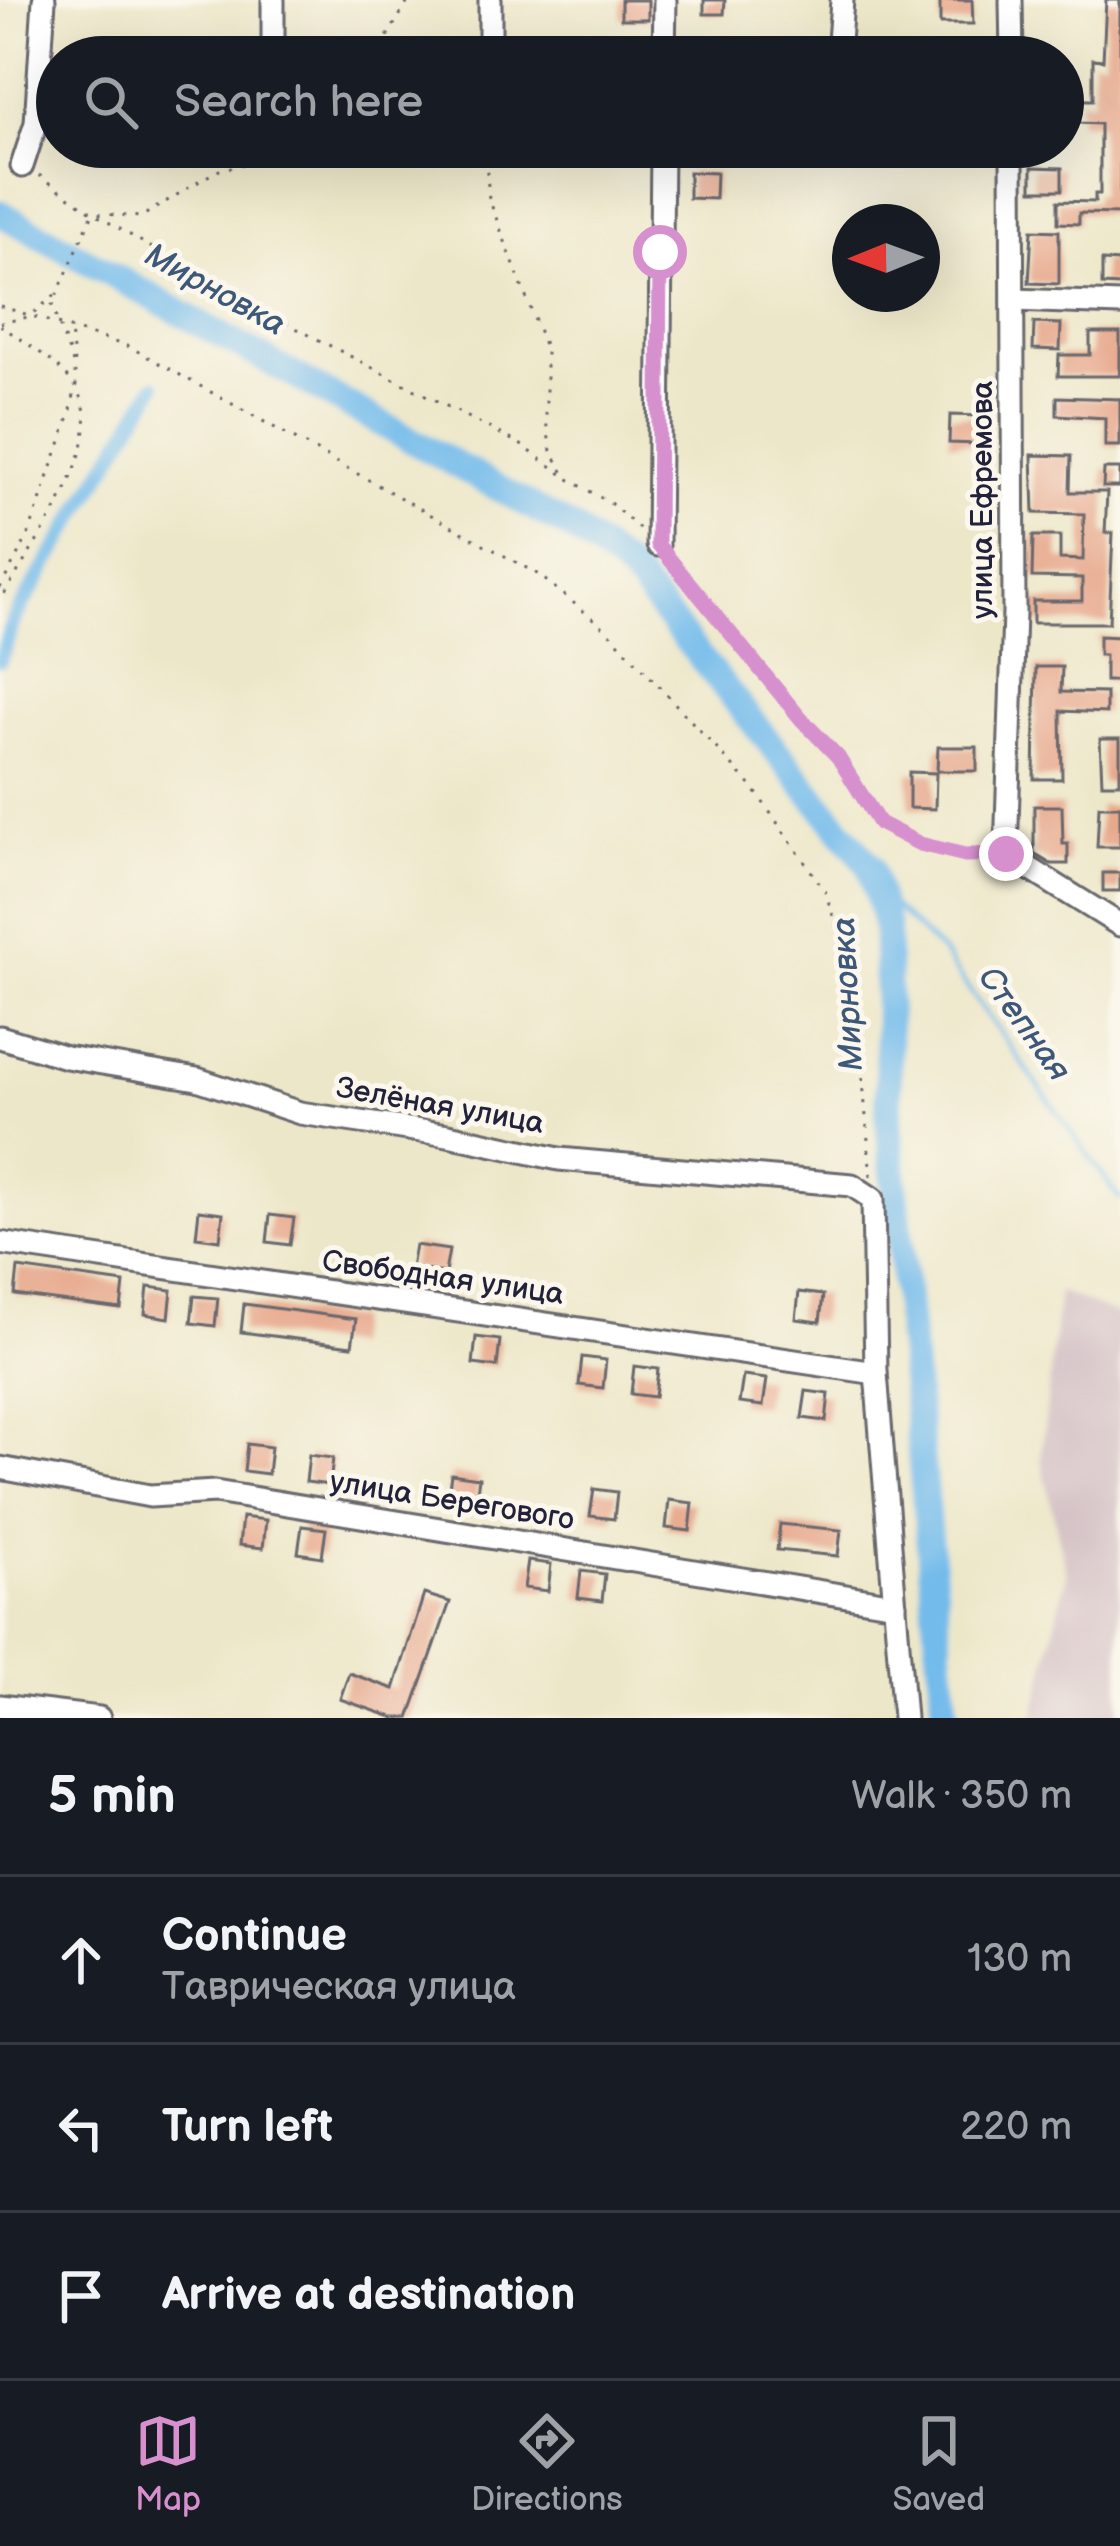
<!DOCTYPE html>
<html lang="en">
<head>
<meta charset="utf-8">
<style>
	:root { --surface:#171b24; --page:#242831; --text:#f1f3f6; --muted:#9ea1a6; --line:#363941; --accent:#d690ce }
	body { margin:0; font-family:"Balsamiq Sans",sans-serif; background:var(--page); color:var(--text) }
	.compass { position:absolute; left:832px; top:204px; width:108px; height:108px; border-radius:50%; background:var(--surface); box-shadow:0 12px 48px #0002; rotate:269deg }
	.stop { position:absolute; width:36px; height:36px; margin:-27px; border:9px solid #d690ce; border-radius:50%; background:#fff }
	.stop.end { background:#d690ce; border-color:#fff; box-shadow:0 3px 12px #0008 }
	.list { margin:0; padding:0; list-style:none }
	h2 { display:flex; justify-content:space-between; align-items:center; height:156px; margin:0; padding:0 48px; font-size:51px }
	h2 small { font-size:39px; font-weight:400; color:var(--muted) }
	.list li { display:grid; grid-template-columns:78px 1fr auto; gap:36px; align-items:center; box-sizing:border-box; height:168px; padding:0 48px; border-top:3px solid var(--line) }
	.list b { display:block; font-size:45px; white-space:nowrap }
	.list p { margin:0; font-size:39px; white-space:nowrap; color:var(--muted) }
	.list em { font-size:39px; font-style:normal; color:var(--muted) }
	.icon { flex:none; width:66px; height:66px; fill:none; stroke:currentColor; stroke-width:2; stroke-linecap:round; stroke-linejoin:round }
	.map { position:relative; flex:none; width:1120px; height:1718px; overflow:hidden }
	.search { position:absolute; background:var(--surface); box-shadow:0 12px 48px #0002; left:36px; right:36px; top:36px; height:132px; display:flex; align-items:center; gap:30px; box-sizing:border-box; padding:0 42px; border-radius:66px; color:var(--muted); font-size:45px }
	.sheet { height:660px; background:var(--surface) }
	nav { display:flex; justify-content:space-around; align-items:center; box-sizing:border-box; height:168px; border-top:3px solid var(--line); background:var(--surface); font-size:33px; color:var(--muted) }
	nav a { display:grid; justify-items:center; gap:6px }
	nav .on { color:var(--accent) }
	.map>svg:first-child { display:block }
	.industrial { fill:#d2bec3 }
	.lines { fill:none; stroke-linecap:round; stroke-linejoin:round }
	.stream { stroke:#73bbeb; stroke-width:4.5 }
	.canal { stroke:#73bbeb; stroke-width:15 }
	.river { stroke:#73bbeb; stroke-width:27 }
	.building { fill:#e7a88c }
	.minor-casing { stroke:#69676d; stroke-width:27 }
	.path { stroke:#69676d; stroke-width:3; stroke-dasharray:3 9; stroke-linecap:butt }
	.minor { stroke:#fff; stroke-width:21 }
	.route { stroke:#d690ce; stroke-width:15 }
	.labels { text-anchor:middle; dominant-baseline:central; stroke-width:10; stroke-linejoin:round; paint-order:stroke }
	.street-label { font-size:30px; fill:#22223b; stroke:#fbf7ec }
	.water-label { font-size:33px; font-style:italic; fill:#3e5879; stroke:#fbf7ec }
</style>
</head>
<body>
<div class="map">
<svg width="1120" height="1718" viewBox="0 0 1120 1718">
	<rect width="100%" height="100%" fill="#fbf7ec"/>
	<filter id="ink" filterUnits="userSpaceOnUse"><feTurbulence type="fractalNoise" baseFrequency=".00833" numOctaves="2"/><feDisplacementMap in="SourceGraphic" scale="24" xChannelSelector="R" yChannelSelector="G"/><feConvolveMatrix kernelMatrix="1 2 1 2 8 2 1 2 1" color-interpolation-filters="sRGB"/></filter>
	<filter id="wash" filterUnits="userSpaceOnUse"><feTurbulence type="fractalNoise" baseFrequency=".004" numOctaves="4" result="noise"/><feDisplacementMap in="SourceGraphic" scale="48" xChannelSelector="R" yChannelSelector="G"/><feGaussianBlur stdDeviation="2.7" result="paint"/><feColorMatrix in="noise" values="0 0 0 0 0 0 0 0 0 0 0 0 0 0 0 0 0 1.4 0 .05"/><feComposite in="paint" operator="in"/></filter>
	<g filter="url(#wash)">
		<rect width="100%" height="100%" fill="#ede7c9"/>
		<path class="industrial" d="M1059,1292L1120,1316V1718H1034L1067,1574L1041,1458Z"/>
		<g class="lines">
			<path class="stream" d="M876,890L942,952L1120,1199"/>
			<path class="canal" d="M0,660L14,619L155,386"/>
			<path class="river" d="M0,213L574,530L629,570L870,866L886,926L889,1126L946,1718"/>
		</g>
		<g id="blocks">
			<g class="building">
				<rect x="621" y="0" width="27" height="19"/>
				<path d="M704,0H725L724,14H704Z"/>
				<path d="M940,0H972L973,24H940Z"/>
				<path d="M1106,0H1120V214L1079,213V224L1058,223V201L1095,202V194H1100V124L1079,123V100H1093V59L1103,60Z"/>
				<path d="M1032,167L1062,168V190H1032Z"/>
				<path d="M689,172L716,173L715,199L689,198Z"/>
				<path d="M1032,230L1059,231V284L1029,283Z"/>
				<path d="M1102,261L1120,262V286L1102,285Z"/>
				<path d="M1034,323L1061,324L1060,350L1033,349Z"/>
				<path d="M1090,333H1120V376H1058L1059,355H1090Z"/>
				<path d="M1057,397L1120,399V446H1105V418L1057,415Z"/>
				<path d="M950,415L980,416L979,444L949,443Z"/>
				<path d="M1032,455L1071,456L1070,492H1107L1105,533H1113L1109,623H1033V601H1082V578L1032,577L1033,536H1060V559L1083,560L1084,514L1034,513Z"/>
				<path d="M1104,469H1120V487H1103Z"/>
				<path d="M1099,636L1120,637V681H1105V655H1099Z"/>
				<path d="M1036,667H1062L1061,692L1106,693V713L1061,711L1062,779H1034Z"/>
				<path d="M1100,739H1120V783H1102Z"/>
				<path d="M938,747H977V771H937Z"/>
				<path d="M909,772L936,773L935,809L909,808Z"/>
				<path d="M1034,806H1062L1063,844H1068V864H1051L1034,854Z"/>
				<path d="M1099,806H1120V847H1097Z"/>
				<rect x="1103" y="873" width="17" height="18"/>
				<path d="M199,1210L223,1213L220,1240L196,1237Z"/>
				<path d="M270,1215L294,1218L290,1245L267,1242Z"/>
				<path d="M415,1245L449,1250L445,1273L411,1268Z"/>
				<path d="M18,1268L124,1283L121,1309L15,1295Z"/>
				<path d="M148,1287L172,1290L169,1318L145,1314Z"/>
				<path d="M799,1292L823,1295L820,1322L796,1319Z"/>
				<path d="M194,1296L218,1298L215,1326L191,1323Z"/>
				<path d="M244,1304L356,1319L352,1346L241,1332Z"/>
				<path d="M476,1337L500,1340L497,1367L473,1364Z"/>
				<path d="M582,1357L606,1360L603,1388L579,1385Z"/>
				<path d="M634,1366L658,1369L655,1397L631,1394Z"/>
				<path d="M743,1376L767,1379L763,1406L739,1403Z"/>
				<path d="M806,1391L829,1394L826,1421L802,1418Z"/>
				<path d="M247,1444L271,1447L268,1474L244,1471Z"/>
				<path d="M309,1455L333,1458L330,1485L306,1482Z"/>
				<path d="M451,1474L479,1478L475,1506L447,1503Z"/>
				<path d="M594,1489L617,1492L614,1519L590,1516Z"/>
				<path d="M669,1500L693,1503L690,1531L666,1528Z"/>
				<path d="M242,1517L266,1520L263,1548L239,1545Z"/>
				<path d="M780,1524L841,1530L838,1556L777,1550Z"/>
				<path d="M302,1526L326,1529L322,1557L298,1553Z"/>
				<path d="M528,1561L551,1564L548,1591L524,1588Z"/>
				<path d="M581,1571L605,1574L602,1601L578,1598Z"/>
				<path d="M424,1594L450,1602L409,1718H395L340,1699L349,1673L394,1689Z"/>
			</g>
		</g>
	</g>
	<g filter="url(#ink)">
		<use href="#blocks" fill-opacity="0" stroke="#69676d" stroke-width="3"/>
		<g class="lines">
			<g class="minor-casing">
				<g id="minor">
					<path d="M273,0V57"/>
					<path d="M1011,0L1012,57"/>
					<path d="M490,57V0"/>
					<path d="M664,57L665,0"/>
					<path d="M838,57L842,0"/>
					<path d="M1012,147L1014,613L1006,854L1120,925"/>
					<path d="M22,166L36,123L44,0"/>
					<path d="M1014,300L1120,304"/>
					<path d="M658,545L662,147"/>
					<path d="M0,1037L66,1057L197,1079L300,1113L448,1135L559,1159L852,1185L873,1199L876,1373L904,1718"/>
					<path d="M0,1243L876,1373"/>
					<path d="M0,1468L150,1496L215,1492L895,1604"/>
					<path d="M0,1706L99,1718"/>
				</g>
			</g>
			<g class="path">
				<path d="M375,57L409,0"/>
				<path d="M485,147L489,199L546,350V421L551,451L567,478L610,503L641,530"/>
				<path d="M39,175L93,213L228,293L520,444L566,477"/>
				<path d="M0,306L130,347L539,575L607,630L753,788L825,891L855,984L871,1177"/>
				<path d="M0,323L28,317L58,293"/>
				<path d="M0,325C24,342 54,359 73,383C118,439 28,550 0,601"/>
				<path d="M73,363L52,306L93,213L141,217L216,171L310,147"/>
				<path d="M669,558L801,719L837,757L879,823L919,844L965,855L987,854"/>
				<path d="M0,588L28,536L70,415L76,385L71,329"/>
			</g>
			<use href="#minor" class="minor"/>
		</g>
	</g>
	<g class="lines" filter="url(#ink)">
		<path class="route" d="M660,252L658,545L801,719L838,757L879,823L920,844L965,855L1006,854"/>
	</g>
	<g class="labels">
		<g class="street-label">
			<text transform="translate(983 500) rotate(-90)">улица Ефремова</text>
			<text transform="translate(440 1106) rotate(10)">Зелёная улица</text>
			<text transform="translate(443 1278) rotate(8)">Свободная улица</text>
			<text transform="translate(452 1501) rotate(9)">улица Берегового</text>
		</g>
		<g class="water-label">
			<text transform="translate(215 290) rotate(29)">Мирновка</text>
			<text transform="translate(848 994) rotate(-93)">Мирновка</text>
			<text transform="translate(1024 1024) rotate(54)">Степная</text>
		</g>
	</g>
</svg>
<svg class="compass" viewBox="-18 -18 36 36"><path d="M0-13l5 13h-10z" fill="#e53935"/><path d="M0 13l5-13h-10z" fill="#9ea1a6"/></svg>
<div class="stop" style="left:660px;top:252px"></div>
<div class="stop end" style="left:1006px;top:854px"></div>
<div class="search"><svg class="icon" aria-label="search" viewBox="0 0 24 24"><circle cx="10" cy="10" r="6"/><path d="M15 15l6 6"/></svg>Search here</div>
</div>
<section class="sheet">
<h2>5 min<small>Walk · 350 m</small></h2>
<ul class="list">
<li><svg class="icon" aria-label="ahead" viewBox="0 0 24 24"><path d="M12 20V5M6 11l6-6 6 6"/></svg><div><b>Continue</b><p>Таврическая улица</p></div><em>130 m</em></li>
<li><svg class="icon" aria-label="left" viewBox="0 0 24 24"><path d="M17 20v-9H6M10 6l-5 5 5 5"/></svg><div><b>Turn left</b></div><em>220 m</em></li>
<li><svg class="icon" aria-label="arrive" viewBox="0 0 24 24"><path d="M6 21V4h12l-3 4 3 4H6"/></svg><div><b>Arrive at destination</b></div></li>
</ul>
</section>
<nav>
<a class="on"><svg class="icon" aria-label="map" viewBox="0 0 24 24"><path d="M3 6l6-2 6 2 6-2v14l-6 2-6-2-6 2zM9 4v14M15 6v14"/></svg>Map</a>
<a><svg class="icon" aria-label="directions" viewBox="0 0 24 24"><path d="M12 3l9 9-9 9-9-9zM9 14v-3h6M13 9l2 2-2 2"/></svg>Directions</a>
<a><svg class="icon" aria-label="saved" viewBox="0 0 24 24"><path d="M7 4h10v16l-5-4-5 4z"/></svg>Saved</a>
</nav>
</body>
</html>
